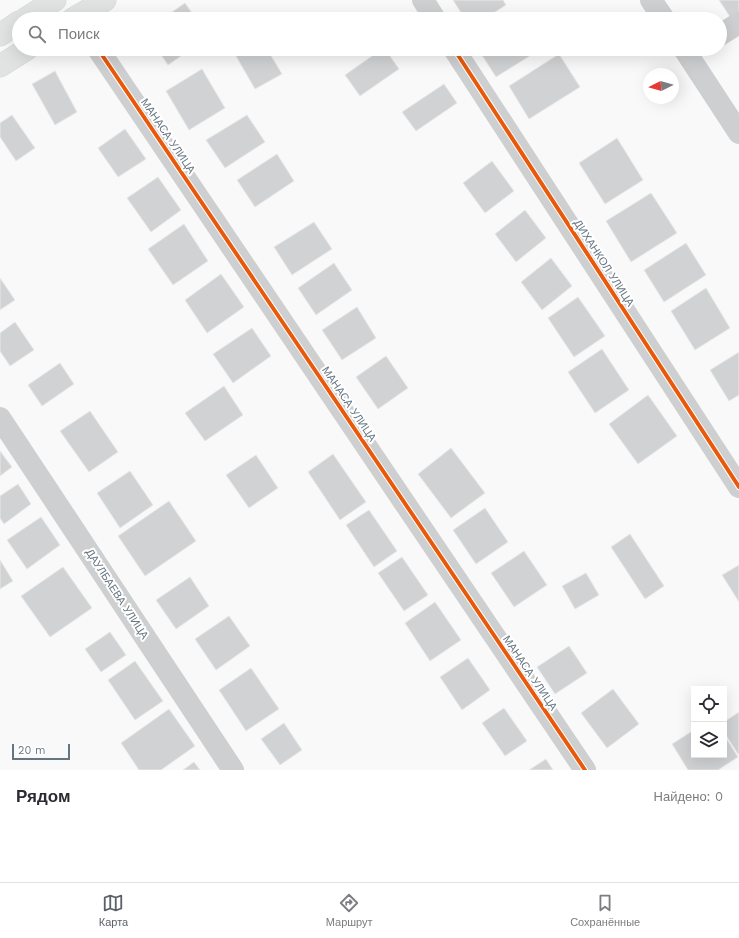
<!DOCTYPE html>
<html lang="ru">
<head>
<meta charset="utf-8">
<style>
	:root { --surface:#fff; --page:#f7f7f7; --text:#2b2b33; --muted:#7c7c81; --line:#e1e1e2; --accent:#5c6169 }
	body { margin:0; font-family:"Work Sans",sans-serif; background:var(--page); color:var(--text) }
	.controls { position:absolute; right:12px; bottom:12px; display:grid; overflow:hidden; border-radius:0px; box-shadow:0 4px 16px #0002 }
	.controls button { width:36px; height:36px; display:grid; place-items:center; padding:0; border:0; border-bottom:1px solid var(--line); background:var(--surface); color:var(--text); font:20px sans-serif }
	.compass { position:absolute; left:643px; top:68px; width:36px; height:36px; border-radius:50%; background:var(--surface); box-shadow:0 4px 16px #0002; rotate:264deg }
	.scale { position:absolute; left:12px; bottom:10px; width:58px; box-sizing:border-box; padding-left:4px; border:2px solid #657683; border-top:0; font-size:11px; line-height:14px; white-space:nowrap; color:#657683; -webkit-text-stroke:3px #fff; paint-order:stroke }
	.list { margin:0; padding:0; list-style:none }
	h2 { display:flex; justify-content:space-between; align-items:center; height:52px; margin:0; padding:0 16px; font-size:17px }
	h2 small { font-size:13px; font-weight:400; color:var(--muted) }
	.icon { flex:none; width:22px; height:22px; fill:none; stroke:currentColor; stroke-width:2; stroke-linecap:round; stroke-linejoin:round }
	.map { position:relative; flex:none; width:739px; height:770px; overflow:hidden }
	.search { position:absolute; background:var(--surface); box-shadow:0 4px 16px #0002; left:12px; right:12px; top:12px; height:44px; display:flex; align-items:center; gap:10px; box-sizing:border-box; padding:0 14px; border-radius:22px; color:var(--muted); font-size:15px }
	.sheet { height:112px; background:var(--surface) }
	nav { display:flex; justify-content:space-around; align-items:center; box-sizing:border-box; height:56px; border-top:1px solid var(--line); background:var(--surface); font-size:11px; color:var(--muted) }
	nav a { display:grid; justify-items:center; gap:2px }
	nav .on { color:var(--accent) }
	.map>svg:first-child { display:block }
	.building { fill:#d0d2d3; stroke:#e8e8e8 }
	.lines { fill:none; stroke-linecap:round; stroke-linejoin:round }
	.major-casing { stroke:#d5d6d7; stroke-width:23 }
	.minor { stroke:#cecfd0; stroke-width:22 }
	.major { stroke:#e1e2e2; stroke-width:22 }
	.cycleway-casing { stroke:#fff; stroke-width:6 }
	.cycleway { stroke:#e8590c; stroke-width:4 }
	.labels { text-anchor:middle; dominant-baseline:central; stroke-width:4; stroke-linejoin:round; paint-order:stroke }
	.street-label { font-size:11px; fill:#657683; stroke:#fff }
</style>
</head>
<body>
<div class="map">
<svg width="739" height="770" viewBox="0 0 739 770">
	<rect width="100%" height="100%" fill="#f9f9f9"/>
	<g class="building">
		<path d="M453,0H503L506,5L484,19H465Z"/>
		<path d="M719,0H739V16L732,20Z"/>
		<path d="M185,3L196,19H162Z"/>
		<path d="M526,12L530,19H515Z"/>
		<path d="M157,49H191L168,65Z"/>
		<path d="M248,49H267L282,74L255,89L236,56Z"/>
		<path d="M382,49H385L399,69L360,96L345,75Z"/>
		<path d="M478,49H541L496,77Z"/>
		<path d="M559,54L580,87L529,119L509,86Z"/>
		<path d="M202,69L225,108L189,130L166,91Z"/>
		<path d="M55,71L77,112L55,125L32,84Z"/>
		<path d="M444,84L457,103L416,131L402,112Z"/>
		<path d="M12,115L35,148L16,161L0,137V123Z"/>
		<path d="M247,115L265,142L225,168L206,140Z"/>
		<path d="M125,129L146,159L118,177L98,148Z"/>
		<path d="M617,138L643,180L605,204L579,163Z"/>
		<path d="M277,154L294,181L255,207L237,180Z"/>
		<path d="M492,161L514,191L485,213L463,183Z"/>
		<path d="M158,177L181,210L151,232L127,198Z"/>
		<path d="M651,193L677,233L631,262L606,221Z"/>
		<path d="M525,210L546,238L516,262L495,234Z"/>
		<path d="M314,222L332,249L292,275L274,247Z"/>
		<path d="M184,224L208,261L173,285L148,249Z"/>
		<path d="M686,243L706,275L664,302L644,270Z"/>
		<path d="M551,258L572,286L542,310L521,282Z"/>
		<path d="M334,263L352,290L316,315L298,288Z"/>
		<path d="M221,274L244,307L207,333L185,300Z"/>
		<path d="M0,278L15,300L0,310Z"/>
		<path d="M706,288L730,328L695,350L671,311Z"/>
		<path d="M578,297L605,336L574,357L548,318Z"/>
		<path d="M357,307L376,338L342,360L322,330Z"/>
		<path d="M15,322L34,350L10,366L0,351V333Z"/>
		<path d="M252,328L271,356L233,383L213,354Z"/>
		<path d="M602,349L629,390L595,413L568,372Z"/>
		<path d="M739,352V395L729,401L710,370Z"/>
		<path d="M386,356L408,388L378,409L356,377Z"/>
		<path d="M60,363L74,384L42,406L28,385Z"/>
		<path d="M224,386L243,415L205,441L185,413Z"/>
		<path d="M648,395L677,436L638,464L609,424Z"/>
		<path d="M90,411L118,452L89,472L60,431Z"/>
		<path d="M451,448L485,493L451,518L418,474Z"/>
		<path d="M0,451L12,467L0,476Z"/>
		<path d="M333,454L366,502L340,520L308,472Z"/>
		<path d="M256,455L278,488L249,508L226,475Z"/>
		<path d="M130,471L153,505L120,528L97,493Z"/>
		<path d="M18,484L31,504L4,524L0,518V496Z"/>
		<path d="M169,501L196,541L145,576L118,536Z"/>
		<path d="M485,508L508,542L476,564L453,530Z"/>
		<path d="M369,510L397,551L374,567L346,525Z"/>
		<path d="M41,517L60,545L27,569L7,540Z"/>
		<path d="M630,534L664,586L645,599L611,547Z"/>
		<path d="M524,551L547,585L514,607L491,573Z"/>
		<path d="M402,557L428,595L404,611L378,573Z"/>
		<path d="M0,560L13,581L0,589Z"/>
		<path d="M739,565V602L722,575Z"/>
		<path d="M63,567L92,608L50,637L21,596Z"/>
		<path d="M586,573L599,595L575,609L562,586Z"/>
		<path d="M190,577L209,606L176,629L156,600Z"/>
		<path d="M435,602L461,640L430,661L405,623Z"/>
		<path d="M229,616L250,646L216,670L195,639Z"/>
		<path d="M110,632L126,655L101,672L85,649Z"/>
		<path d="M569,646L587,673L555,694L537,667Z"/>
		<path d="M468,658L490,690L462,710L440,677Z"/>
		<path d="M135,661L163,701L135,720L108,680Z"/>
		<path d="M251,668L279,709L246,731L219,690Z"/>
		<path d="M613,689L639,724L607,748L581,713Z"/>
		<path d="M504,708L527,741L505,756L482,723Z"/>
		<path d="M169,709L195,746L161,770H139L121,743Z"/>
		<path d="M739,712V754H738L724,732V722Z"/>
		<path d="M284,723L302,750L280,765L261,739Z"/>
		<path d="M694,730V755H724V735L738,757L718,770H688L672,744Z"/>
		<path d="M546,759L553,770H529Z"/>
		<path d="M194,762L200,770H183Z"/>
	</g>
	<g class="lines">
		<g class="major-casing">
			<g id="major">
				<path d="M25,19L55,0"/>
				<path d="M73,19L105,0"/>
				<path d="M0,35L19,22"/>
				<path d="M0,66L27,49"/>
			</g>
		</g>
		<g class="minor">
			<path d="M423,0L435,19"/>
			<path d="M651,0L664,19"/>
			<path d="M720,35L739,23"/>
			<path d="M98,49L585,770"/>
			<path d="M454,49L739,487"/>
			<path d="M684,49L739,133"/>
			<path d="M0,418L233,770"/>
		</g>
		<use href="#major" class="major"/>
		<g class="cycleway-casing">
			<g id="cycleway">
				<path d="M98,49L585,770"/>
				<path d="M454,49L739,487"/>
			</g>
		</g>
		<use href="#cycleway" class="cycleway"/>
	</g>
	<g class="labels">
		<g class="street-label">
			<text transform="translate(168 136) rotate(56)">МАНАСА УЛИЦА</text>
			<text transform="translate(604 263) rotate(57)">ДИХАНКОЛ УЛИЦА</text>
			<text transform="translate(349 404) rotate(56)">МАНАСА УЛИЦА</text>
			<text transform="translate(117 594) rotate(57)">ДАУЛБАЕВА УЛИЦА</text>
			<text transform="translate(530 673) rotate(56)">МАНАСА УЛИЦА</text>
		</g>
	</g>
</svg>
<div class="controls">
<button><svg class="icon" aria-label="locate" viewBox="0 0 24 24"><circle cx="12" cy="12" r="6"/><path d="M12 2v4M12 18v4M2 12h4M18 12h4"/></svg></button>
<button><svg class="icon" aria-label="layers" viewBox="0 0 24 24"><path d="M12 4l9 5-9 5-9-5zM3 14l9 5 9-5"/></svg></button>
</div>
<svg class="compass" viewBox="-18 -18 36 36"><path d="M0-13l5 13h-10z" fill="#e53935"/><path d="M0 13l5-13h-10z" fill="#7c7c81"/></svg>
<div class="scale">20 m</div>
<div class="search"><svg class="icon" aria-label="search" viewBox="0 0 24 24"><circle cx="10" cy="10" r="6"/><path d="M15 15l6 6"/></svg>Поиск</div>
</div>
<section class="sheet">
<h2>Рядом<small>Найдено: 0</small></h2>
<ul class="list">
</ul>
</section>
<nav>
<a class="on"><svg class="icon" aria-label="map" viewBox="0 0 24 24"><path d="M3 6l6-2 6 2 6-2v14l-6 2-6-2-6 2zM9 4v14M15 6v14"/></svg>Карта</a>
<a><svg class="icon" aria-label="directions" viewBox="0 0 24 24"><path d="M12 3l9 9-9 9-9-9zM9 14v-3h6M13 9l2 2-2 2"/></svg>Маршрут</a>
<a><svg class="icon" aria-label="saved" viewBox="0 0 24 24"><path d="M7 4h10v16l-5-4-5 4z"/></svg>Сохранённые</a>
</nav>
</body>
</html>
